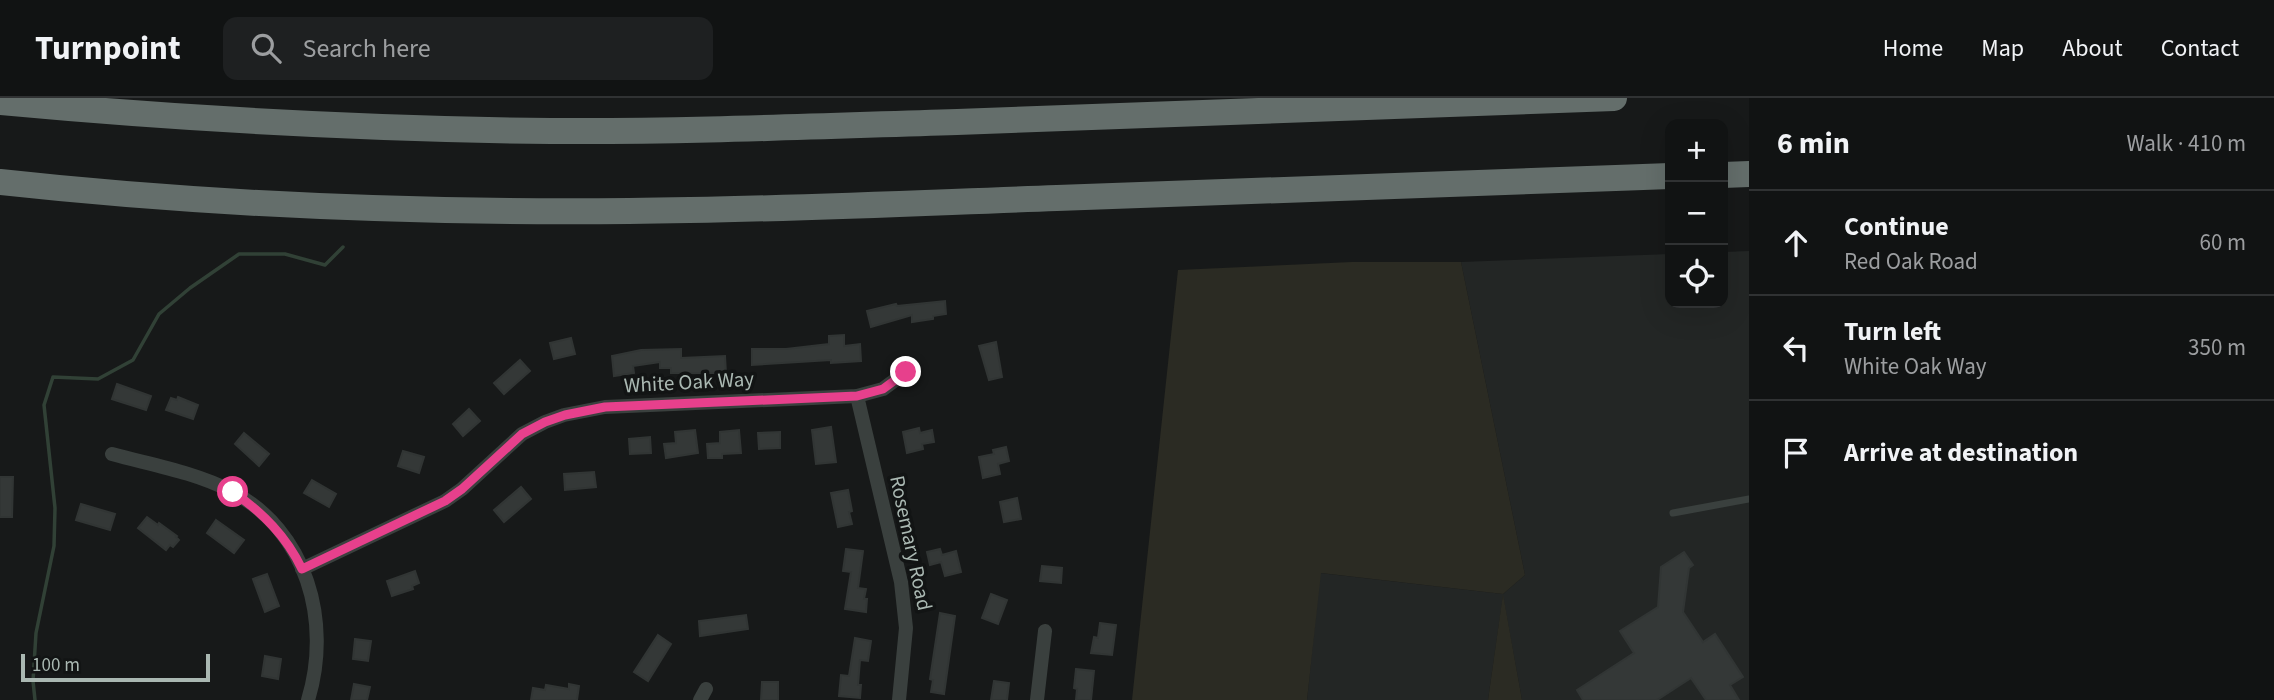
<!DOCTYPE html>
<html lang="en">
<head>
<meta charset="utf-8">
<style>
	:root { --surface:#111313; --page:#1e2021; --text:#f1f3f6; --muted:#9c9ea0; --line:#303233 }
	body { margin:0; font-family:"Source Sans 3",sans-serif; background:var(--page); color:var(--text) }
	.controls { position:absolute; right:21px; top:21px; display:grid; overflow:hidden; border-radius:14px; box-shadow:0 7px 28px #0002 }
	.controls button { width:63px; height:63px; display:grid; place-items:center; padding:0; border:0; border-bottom:2px solid var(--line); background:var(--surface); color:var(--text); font:35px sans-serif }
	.scale { position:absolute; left:21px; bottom:18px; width:189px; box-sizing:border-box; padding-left:7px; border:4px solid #aab8b2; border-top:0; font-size:19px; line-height:24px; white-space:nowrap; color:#aab8b2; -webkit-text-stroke:5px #121414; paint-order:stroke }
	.stop { position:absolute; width:21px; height:21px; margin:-16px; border:5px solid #e7408c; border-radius:50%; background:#fff }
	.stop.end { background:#e7408c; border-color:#fff; box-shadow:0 2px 7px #0008 }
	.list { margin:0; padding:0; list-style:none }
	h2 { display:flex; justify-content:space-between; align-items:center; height:91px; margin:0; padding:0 28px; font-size:30px }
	h2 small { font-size:23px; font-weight:400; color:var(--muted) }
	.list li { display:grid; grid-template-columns:46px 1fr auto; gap:21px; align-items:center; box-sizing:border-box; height:105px; padding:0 28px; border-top:2px solid var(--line) }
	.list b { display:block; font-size:26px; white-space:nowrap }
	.list p { margin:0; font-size:23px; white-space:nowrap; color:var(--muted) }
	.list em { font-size:23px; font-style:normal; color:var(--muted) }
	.icon { flex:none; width:38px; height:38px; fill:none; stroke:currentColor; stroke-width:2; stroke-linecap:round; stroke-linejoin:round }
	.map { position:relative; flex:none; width:1749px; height:602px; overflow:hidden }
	header { display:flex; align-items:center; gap:42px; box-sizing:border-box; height:98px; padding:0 35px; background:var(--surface); border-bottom:2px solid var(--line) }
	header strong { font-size:33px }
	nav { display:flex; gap:38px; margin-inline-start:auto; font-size:24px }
	.search { width:490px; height:63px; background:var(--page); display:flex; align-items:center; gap:18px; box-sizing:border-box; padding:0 24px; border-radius:14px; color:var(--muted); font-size:26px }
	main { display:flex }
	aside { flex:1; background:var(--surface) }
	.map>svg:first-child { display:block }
	.built { fill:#232625 }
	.green { fill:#2b2b23 }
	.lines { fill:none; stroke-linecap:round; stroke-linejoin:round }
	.stream { stroke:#314136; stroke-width:3.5 }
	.building { fill:#343837; stroke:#313534; stroke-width:2 }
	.service { stroke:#3a403e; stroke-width:7 }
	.minor { stroke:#3a403e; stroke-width:14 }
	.motorway { stroke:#646e6b; stroke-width:26 }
	.route { stroke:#e7408c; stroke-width:9 }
	.labels { text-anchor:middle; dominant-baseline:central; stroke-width:7; stroke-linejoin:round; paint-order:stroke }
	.street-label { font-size:21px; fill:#aab8b2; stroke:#121414 }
</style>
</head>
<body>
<header>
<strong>Turnpoint</strong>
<div class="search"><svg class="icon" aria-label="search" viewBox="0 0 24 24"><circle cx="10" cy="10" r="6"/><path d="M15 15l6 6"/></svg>Search here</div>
<nav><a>Home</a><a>Map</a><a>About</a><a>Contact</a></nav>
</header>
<main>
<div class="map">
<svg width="1749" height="602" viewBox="0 0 1749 602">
	<rect width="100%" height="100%" fill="#171919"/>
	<path class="built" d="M1749,153V602H1522L1503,498L1488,602H1307L1320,475L1503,496L1525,477L1461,164L1670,156V205H1723V154Z"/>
	<path class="green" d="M1352,164H1461L1525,477L1503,496L1522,602H1488L1503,496L1321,475L1307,602H1132L1178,172Z"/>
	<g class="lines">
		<path class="stream" d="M35,602L33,583L36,535L54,448L55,410L44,307L53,279L98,281L133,262L159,216L190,190L239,156H285L325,167L343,149"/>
	</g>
	<g class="building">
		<path d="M945,203L946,216L933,218V221L912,224V217L871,229L867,213L896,206L897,208Z"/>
		<path d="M844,237V248L860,246L861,263L831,265V262L752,267V251H786L829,246V238Z"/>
		<path d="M571,240L575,256L554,261L550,245Z"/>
		<path d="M996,244L1002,279L989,282L979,248Z"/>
		<path d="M681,251V260L725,258L726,275H671V270H660V264L633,268L634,275L614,278L612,258L641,252Z"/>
		<path d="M520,262L530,273L504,296L494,285Z"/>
		<path d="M117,286L151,298L146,312L112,301Z"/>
		<path d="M178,299L198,307L193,321L166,312L171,300L177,302Z"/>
		<path d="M469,311L480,323L463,338L453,326Z"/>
		<path d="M831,329L836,364L816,366L812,332Z"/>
		<path d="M919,330L920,335L932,332L934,344L922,346L923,351L907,355L903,334Z"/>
		<path d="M695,332L698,355L666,360L664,346L676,345L675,334Z"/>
		<path d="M739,332L741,355L722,356V360H708L707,346L720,345V334Z"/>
		<path d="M780,334V350L759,351L758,335Z"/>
		<path d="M244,335L269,356L259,368L235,346Z"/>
		<path d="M650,339L651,355L630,356L629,341Z"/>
		<path d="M1006,349L1009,363L998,366L1000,376L983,380L979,359L994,356L993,352Z"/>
		<path d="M403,353L424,359L419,375L398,368Z"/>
		<path d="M594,374L596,389L565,392L564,376Z"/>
		<path d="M0,379H13L12,419H0Z"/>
		<path d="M312,382L336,396L329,409L304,395Z"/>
		<path d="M521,389L531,401L504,424L494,412Z"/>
		<path d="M848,392L852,413L849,414L852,426L838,429L831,395Z"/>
		<path d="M1017,400L1021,421L1004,424L1000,404Z"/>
		<path d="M81,406L115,416L110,432L76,422Z"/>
		<path d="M147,419L158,427L159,425L177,438L176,439L179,442L173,449L170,447L166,452L138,430Z"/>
		<path d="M216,422L244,442L234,455L207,435Z"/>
		<path d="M846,451L863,453L858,490L866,491L864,501H867L866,514L845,511L851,474L843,473Z"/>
		<path d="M940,451L942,457L956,453L961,474L945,478L941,464L930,467L927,454Z"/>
		<path d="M1684,454L1693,467L1689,470L1683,514L1703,544L1715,536L1743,579L1730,587L1739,602H1706L1691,580L1657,602H1583L1577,592L1634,555L1620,533L1658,509L1661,469Z"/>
		<path d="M1042,468L1062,470L1061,485L1040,483Z"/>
		<path d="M415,473L419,485L412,488L413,491L392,498L387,483Z"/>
		<path d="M267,476L279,508L265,514L253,481Z"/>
		<path d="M991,496L1007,502L998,526L982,520Z"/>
		<path d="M940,515L955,518L944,596L931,594L933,582L930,581Z"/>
		<path d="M746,517L748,531L700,538L699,523Z"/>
		<path d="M1100,525L1116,527L1112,557L1091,555L1094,539L1098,540Z"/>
		<path d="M658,537L671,546L648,583L634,574Z"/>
		<path d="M855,540L871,543L868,563L860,562L858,587H861L860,600L839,598L841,577L849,578Z"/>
		<path d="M355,541L371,543L368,563L353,561Z"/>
		<path d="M265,558L281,561L278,581L262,578Z"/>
		<path d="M1076,571L1094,573L1091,602H1076L1077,591L1074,590Z"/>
		<path d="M994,583L1009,585L1007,602H991Z"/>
		<path d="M762,584H778V602H761Z"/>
		<path d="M354,586L370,589L367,602H351Z"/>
		<path d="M569,586L579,588L577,602H531L533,590L545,592L546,587L569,591Z"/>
	</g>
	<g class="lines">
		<path class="service" d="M1673,415L1749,401"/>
		<g class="minor">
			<path d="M857,298L901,484L906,530L899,602"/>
			<path d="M112,356C152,367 194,374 231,393C307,432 332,524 308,602"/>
			<path d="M302,471L445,403L462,391L522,336L545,324L564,317L605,309L857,298L883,291L906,274"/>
			<path d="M700,602L706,591"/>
			<path d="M1037,602L1045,533"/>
		</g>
		<g class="motorway">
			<path d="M0,4C183,21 367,31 551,33C686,34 822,28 957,24C1176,16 1395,8 1614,0"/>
			<path d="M1723,77L1749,76"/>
			<path d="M0,84C209,107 419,115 629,113C772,112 915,105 1057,100C1262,92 1466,86 1670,78"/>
		</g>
	</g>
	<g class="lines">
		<path class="route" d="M233,394C263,415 286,438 302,471L445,403L462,391L522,336L545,324L565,317L605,309L857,298L883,291L906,274"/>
	</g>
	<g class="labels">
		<g class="street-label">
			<text transform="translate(689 284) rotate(-3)">White Oak Way</text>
			<text transform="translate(911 445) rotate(78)">Rosemary Road</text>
		</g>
	</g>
</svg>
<div class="controls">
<button>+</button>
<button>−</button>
<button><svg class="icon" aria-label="locate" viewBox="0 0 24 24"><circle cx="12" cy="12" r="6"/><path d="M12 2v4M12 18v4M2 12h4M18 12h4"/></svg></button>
</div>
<div class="scale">100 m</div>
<div class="stop" style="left:233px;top:394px"></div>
<div class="stop end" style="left:906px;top:274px"></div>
</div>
<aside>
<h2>6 min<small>Walk · 410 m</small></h2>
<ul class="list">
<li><svg class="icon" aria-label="ahead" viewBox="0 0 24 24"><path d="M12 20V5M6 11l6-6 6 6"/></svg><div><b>Continue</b><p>Red Oak Road</p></div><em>60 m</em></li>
<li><svg class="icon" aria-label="left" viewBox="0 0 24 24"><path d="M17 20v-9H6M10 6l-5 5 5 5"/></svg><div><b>Turn left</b><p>White Oak Way</p></div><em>350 m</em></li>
<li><svg class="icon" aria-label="arrive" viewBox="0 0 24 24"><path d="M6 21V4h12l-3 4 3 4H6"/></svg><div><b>Arrive at destination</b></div></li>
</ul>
</aside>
</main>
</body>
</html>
